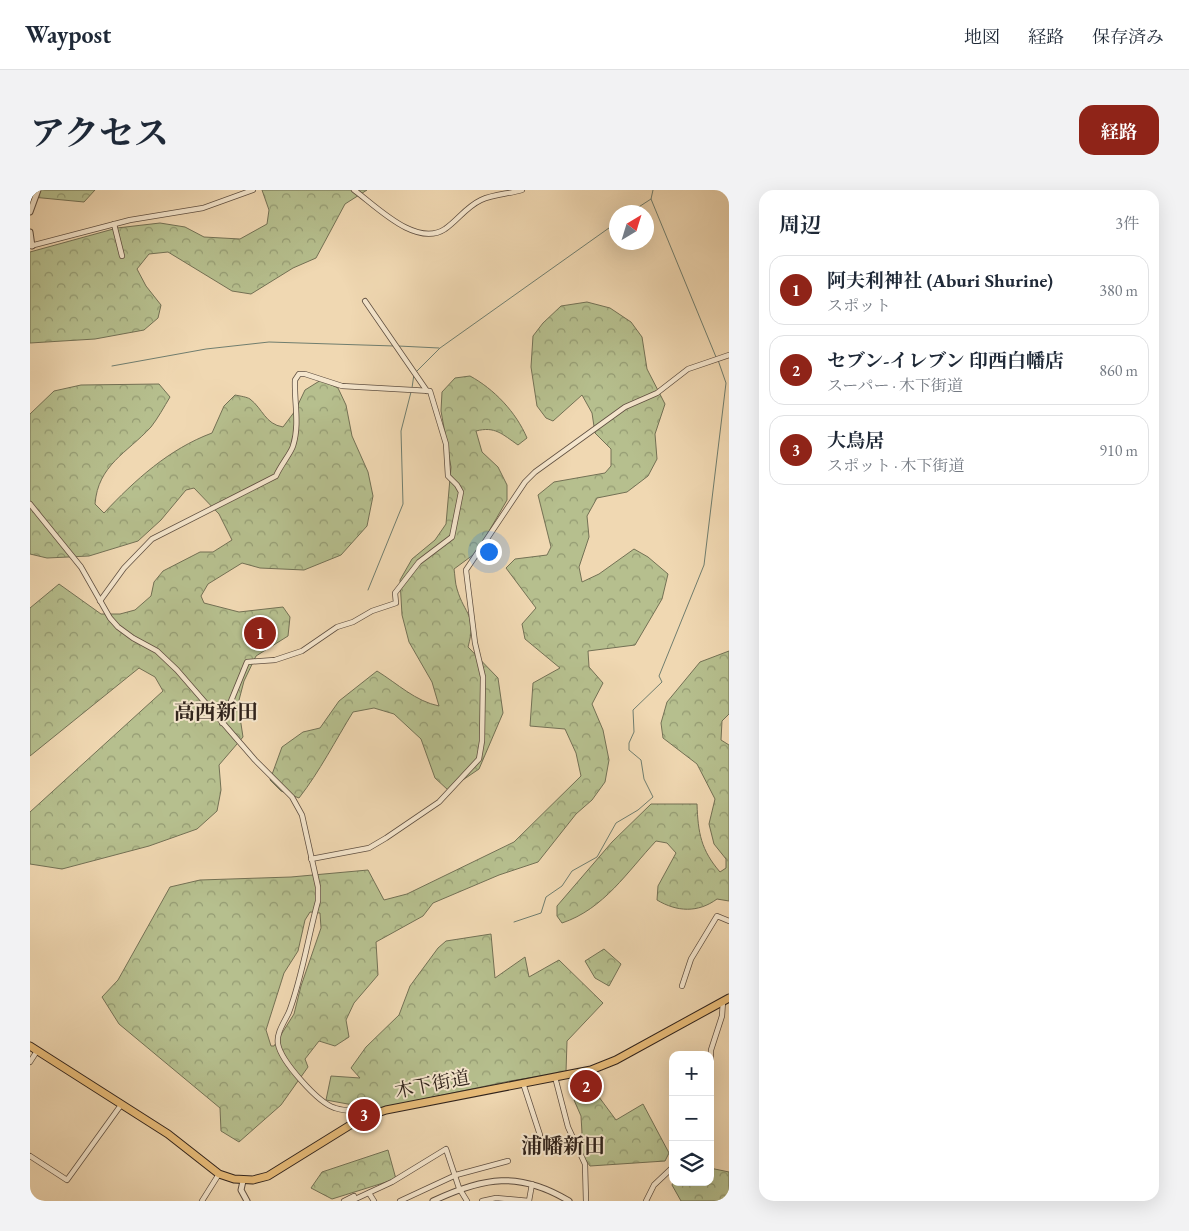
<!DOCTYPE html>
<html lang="ja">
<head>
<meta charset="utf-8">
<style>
	:root { --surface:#fff; --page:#f2f2f3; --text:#1f2937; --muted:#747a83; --line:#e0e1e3; --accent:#8f2418 }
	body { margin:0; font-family:"EB Garamond","Noto Serif JP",serif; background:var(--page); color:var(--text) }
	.controls { position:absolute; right:15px; bottom:15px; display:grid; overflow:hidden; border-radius:10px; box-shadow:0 5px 20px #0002 }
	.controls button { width:45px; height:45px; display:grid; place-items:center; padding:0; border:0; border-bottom:1px solid var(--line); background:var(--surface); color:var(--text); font:25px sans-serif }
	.compass { position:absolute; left:579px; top:15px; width:45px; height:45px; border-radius:50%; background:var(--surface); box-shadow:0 5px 20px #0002; rotate:38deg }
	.you { position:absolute; left:458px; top:361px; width:18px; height:18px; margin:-12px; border:4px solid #fff; border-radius:50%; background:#1a73e8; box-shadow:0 0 0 8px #1a73e833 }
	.badge { display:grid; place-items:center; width:32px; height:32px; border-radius:50%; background:var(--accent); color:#fff; font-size:16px; font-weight:700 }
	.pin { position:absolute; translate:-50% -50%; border:2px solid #fff; box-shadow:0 1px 5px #0006 }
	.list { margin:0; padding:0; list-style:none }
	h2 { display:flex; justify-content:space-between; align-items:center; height:65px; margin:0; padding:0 20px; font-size:21px }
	h2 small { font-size:16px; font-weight:400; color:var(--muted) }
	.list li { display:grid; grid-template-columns:32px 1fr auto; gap:15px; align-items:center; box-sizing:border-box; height:70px; margin:0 10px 10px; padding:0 10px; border:1px solid var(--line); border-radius:15px }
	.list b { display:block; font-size:19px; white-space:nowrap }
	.list p { margin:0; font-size:16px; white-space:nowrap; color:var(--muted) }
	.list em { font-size:16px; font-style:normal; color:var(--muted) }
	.icon { flex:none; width:28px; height:28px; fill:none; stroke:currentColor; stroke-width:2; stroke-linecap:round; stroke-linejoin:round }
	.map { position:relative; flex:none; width:699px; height:1011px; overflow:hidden; border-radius:15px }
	header { display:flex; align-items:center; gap:30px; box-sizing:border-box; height:70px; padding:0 25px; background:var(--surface); border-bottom:1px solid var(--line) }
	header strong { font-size:24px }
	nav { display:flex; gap:28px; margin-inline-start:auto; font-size:18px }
	.intro { display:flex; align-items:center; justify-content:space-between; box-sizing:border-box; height:120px; padding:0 30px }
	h1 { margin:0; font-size:35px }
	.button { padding:12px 22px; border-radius:15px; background:var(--accent); color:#fff; font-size:18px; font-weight:700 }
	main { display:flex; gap:30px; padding:0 30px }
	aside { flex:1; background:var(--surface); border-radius:15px; box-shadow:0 5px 20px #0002 }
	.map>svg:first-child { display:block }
	.forest { fill:url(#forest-crowns); stroke:#737155; fill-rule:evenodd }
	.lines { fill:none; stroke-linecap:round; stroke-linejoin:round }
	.stream { stroke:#707e6f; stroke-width:1 }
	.minor-casing { stroke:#605042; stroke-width:6 }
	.tertiary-casing { stroke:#605042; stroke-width:7 }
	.primary-casing { stroke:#30231c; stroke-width:9 }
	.minor { stroke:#f5e6cd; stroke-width:4.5 }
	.tertiary { stroke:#f5e6cd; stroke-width:5 }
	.primary { stroke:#e8bc79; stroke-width:7 }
	.labels { text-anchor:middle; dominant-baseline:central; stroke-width:4; stroke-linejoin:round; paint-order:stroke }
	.street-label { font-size:19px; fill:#30231c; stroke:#f5e6cd }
	.quarter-label { font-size:21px; font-weight:bold; fill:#30231c; stroke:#f5e6cd }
</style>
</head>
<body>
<header>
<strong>Waypost</strong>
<nav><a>地図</a><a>経路</a><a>保存済み</a></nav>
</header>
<div class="intro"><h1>アクセス</h1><a class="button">経路</a></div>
<main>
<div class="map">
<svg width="699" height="1011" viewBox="0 0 699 1011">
	<defs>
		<pattern id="forest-crowns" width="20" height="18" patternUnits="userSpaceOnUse" patternTransform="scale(1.25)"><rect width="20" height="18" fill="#b6bf8e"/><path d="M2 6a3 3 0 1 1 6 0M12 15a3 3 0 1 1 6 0" fill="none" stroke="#949b73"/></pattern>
	</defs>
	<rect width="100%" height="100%" fill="#f0d8b2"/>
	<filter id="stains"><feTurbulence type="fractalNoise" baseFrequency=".004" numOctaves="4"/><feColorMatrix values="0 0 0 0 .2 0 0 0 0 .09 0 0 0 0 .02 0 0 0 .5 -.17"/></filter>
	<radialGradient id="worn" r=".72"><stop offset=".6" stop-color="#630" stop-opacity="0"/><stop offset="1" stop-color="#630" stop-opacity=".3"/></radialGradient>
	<g class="forest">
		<path d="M0,0H65L54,12L2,7Z"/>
		<path d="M232,0H337L315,14L286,68L263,78L221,104L202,101L138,62L119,64L107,79L116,96L131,115L128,128L114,140L65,149L0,153V62L87,38L130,33L155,37L174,47L210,49L237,34L239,20Z"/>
		<path d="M557,112L580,118L601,132L612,147L617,179L635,214L625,244L627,269L618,286L597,302L567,308L557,326L559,347L549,377L552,392L569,384L604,359L618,367L638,384L632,409L605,455L558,461L559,477L573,493L562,514L573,540L579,570L575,592L562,610L546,624L508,672L469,685L403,713L393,726L346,752L348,785L324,813L316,830L319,847L305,856L289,851L275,869L278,877L251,915L209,952L191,941L190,918L89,834L72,807L88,790L140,697L170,690L261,687L338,680L354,710L377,704L484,652L551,586L546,563L535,539L500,536L503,493L530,478L495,449L492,434L506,418L476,378L485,369L517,365L521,357L508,305L524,292L575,283L581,276V259L565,243L562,223L552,205L523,231L516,228L507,216L501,177L503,146L513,133L531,116ZM280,722L290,723L291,738L271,796L264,824L244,856H241L236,840L254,783L268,761L275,730Z"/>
		<path d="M440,186C464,199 486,222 497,248L488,255C472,244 465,236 446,241L452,262L468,277L477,295V310L447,362L424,379C425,385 425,393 427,399C435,426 447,424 438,457L468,488L473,523L449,579L418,600L405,588L391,549L364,524L344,518L323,522C305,551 290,581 269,608L251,601L240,590L252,557L273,542L290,538L309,511L347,481C368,494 385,511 409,516L402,492L379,452L372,425L370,390L382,369L405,350L416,334L421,277L411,221L412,202L425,188Z"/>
		<path d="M291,190L308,198L316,215L322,246L338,282L343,306L337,336L311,365L274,380L230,378L212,373L178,394L171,406L174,413L209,422L253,417L260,427L258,446L226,466L214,491L208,514L213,547L189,575L191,600L187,621L167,639L119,656L32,679L0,674V622L133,501L125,487L109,478L0,566V418L29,394L71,424H90L105,420L121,406L124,392L133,381L170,362H183L202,350L189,324L164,298L156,300L131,330L108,351L59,366L17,368L0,364V224L24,201L51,195L129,194L140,207C134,217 128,228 121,237C97,263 68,275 65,314L74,323C105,290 139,259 182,243L194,216L205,205C210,206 217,207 220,209C233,219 235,234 253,237L265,221L275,200Z"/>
		<path d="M699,461V524L692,531L691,550L699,555V711L687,709C668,723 647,722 627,710L628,696L646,663L637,653L626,651C597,682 574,719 532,733L527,726V716L582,652L621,614H667C668,643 671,660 690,682L696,678V669L684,654L679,634L685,609L667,574L633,548L631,533L637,512L670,472Z"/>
		<path d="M461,744L465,788L495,767L499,787L529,770L573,813L537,851L536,882L480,891L345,919L296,910L301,886L330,888L321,878L336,857L369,825L380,796L408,758L416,751Z"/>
		<path d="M574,759L591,774L579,796L565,788L555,771Z"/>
		<path d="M566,903L586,930L613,914L639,963L635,971L560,976L541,951L552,943L551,926L544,910Z"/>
		<path d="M358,960L366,989L302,1009L281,998L292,982Z"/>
		<path d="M680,978L699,982V1011H651L642,995L643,992H680Z"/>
	</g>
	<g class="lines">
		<g class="stream">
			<path d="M623,0L621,9L686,167"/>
			<path d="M601,22L621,9"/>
			<path d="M368,156L409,158"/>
			<path d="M82,176L176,159L239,152L364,156"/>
			<path d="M387,181L410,158L586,33"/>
			<path d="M382,198L384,184"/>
			<path d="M338,400L373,314L371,241L381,202"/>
			<path d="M484,732L511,723L516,707L532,696L542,681L567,667L586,633L608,620L623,607L614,589L611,570L599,560V553L604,542L603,520L632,492L629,486L674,375L696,193L688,170"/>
		</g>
		<g class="minor-casing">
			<g id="minor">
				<path d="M324,0C346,16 386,58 415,39C428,30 436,17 451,10C464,4 479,4 492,0"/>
				<path d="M84,34L92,66"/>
				<path d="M0,56L100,30L173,18L223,0"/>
				<path d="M335,111L397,201"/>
				<path d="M0,314L51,377L80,428L88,437L103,448L127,461L147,480L225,570L262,607L272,625L288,697V711C278,747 272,788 259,822C255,831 246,843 248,854C251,871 288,913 305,918C317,922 330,921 343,923"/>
				<path d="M70,411L94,378L122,349L246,286C250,276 261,263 263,256C270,234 264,212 265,190L269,184H275L312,196L400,201L416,254L418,286L427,295L431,302L422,347L389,372L365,403L366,413L342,421L323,432L307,437L272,461L245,470L217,472L192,533"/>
				<path d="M281,669L339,658L356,648L409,612L449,569L452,551L453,487L445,453L436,380L495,292L505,282L595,217L627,203L658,179L699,165"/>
				<path d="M652,796L661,769L687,726L699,731"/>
				<path d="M0,872L7,861"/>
				<path d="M680,881L681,860L692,826L693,811"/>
				<path d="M525,887L538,937L555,974L556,1011"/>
				<path d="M493,893L510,945"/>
				<path d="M0,966L37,990L91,915"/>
				<path d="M339,1003L344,1011"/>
				<path d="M172,1011L189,984"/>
				<path d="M314,1011L324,1006"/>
				<path d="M321,1011L362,992L416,959L429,998L437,1011"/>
				<path d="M370,1011L426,985L478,971"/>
				<path d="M452,1011L466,1008L499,1011"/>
				<path d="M499,1011L502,994"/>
				<path d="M616,1011L624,995L643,977"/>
			</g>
		</g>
		<g class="tertiary-casing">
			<g id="tertiary">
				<path d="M0,22L8,0"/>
				<path d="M0,42L2,56"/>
				<path d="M213,991L211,1000L217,1011"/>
				<path d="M403,1011C454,987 489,981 539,1011"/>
			</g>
		</g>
		<g class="primary-casing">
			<path id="primary" d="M0,856L138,944L189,984L204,989L223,990L238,986L330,929L356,920L561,880L586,870L699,808"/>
		</g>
		<use href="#minor" class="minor"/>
		<use href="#tertiary" class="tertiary"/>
		<use href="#primary" class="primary"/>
	</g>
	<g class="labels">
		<g class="street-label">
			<text transform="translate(402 894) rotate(-11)">木下街道</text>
		</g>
		<g class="quarter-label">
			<text x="186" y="521">高西新田</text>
			<text x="533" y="955">浦幡新田</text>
		</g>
	</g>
	<rect width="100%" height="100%" filter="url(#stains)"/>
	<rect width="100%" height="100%" fill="url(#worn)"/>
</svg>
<div class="controls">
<button>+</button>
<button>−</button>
<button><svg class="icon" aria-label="layers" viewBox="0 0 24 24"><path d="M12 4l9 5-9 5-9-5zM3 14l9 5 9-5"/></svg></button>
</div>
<svg class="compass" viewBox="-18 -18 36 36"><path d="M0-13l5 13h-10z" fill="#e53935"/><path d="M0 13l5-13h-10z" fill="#747a83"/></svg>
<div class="you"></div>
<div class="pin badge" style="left:230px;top:443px">1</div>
<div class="pin badge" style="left:556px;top:896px">2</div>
<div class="pin badge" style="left:334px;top:925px">3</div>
</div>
<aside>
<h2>周辺<small>3件</small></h2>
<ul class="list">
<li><span class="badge">1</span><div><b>阿夫利神社 (Aburi Shurine)</b><p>スポット</p></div><em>380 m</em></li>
<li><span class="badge">2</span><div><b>セブン-イレブン 印西白幡店</b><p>スーパー · 木下街道</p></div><em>860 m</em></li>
<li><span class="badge">3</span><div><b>大鳥居</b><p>スポット · 木下街道</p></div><em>910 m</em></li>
</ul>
</aside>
</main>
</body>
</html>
